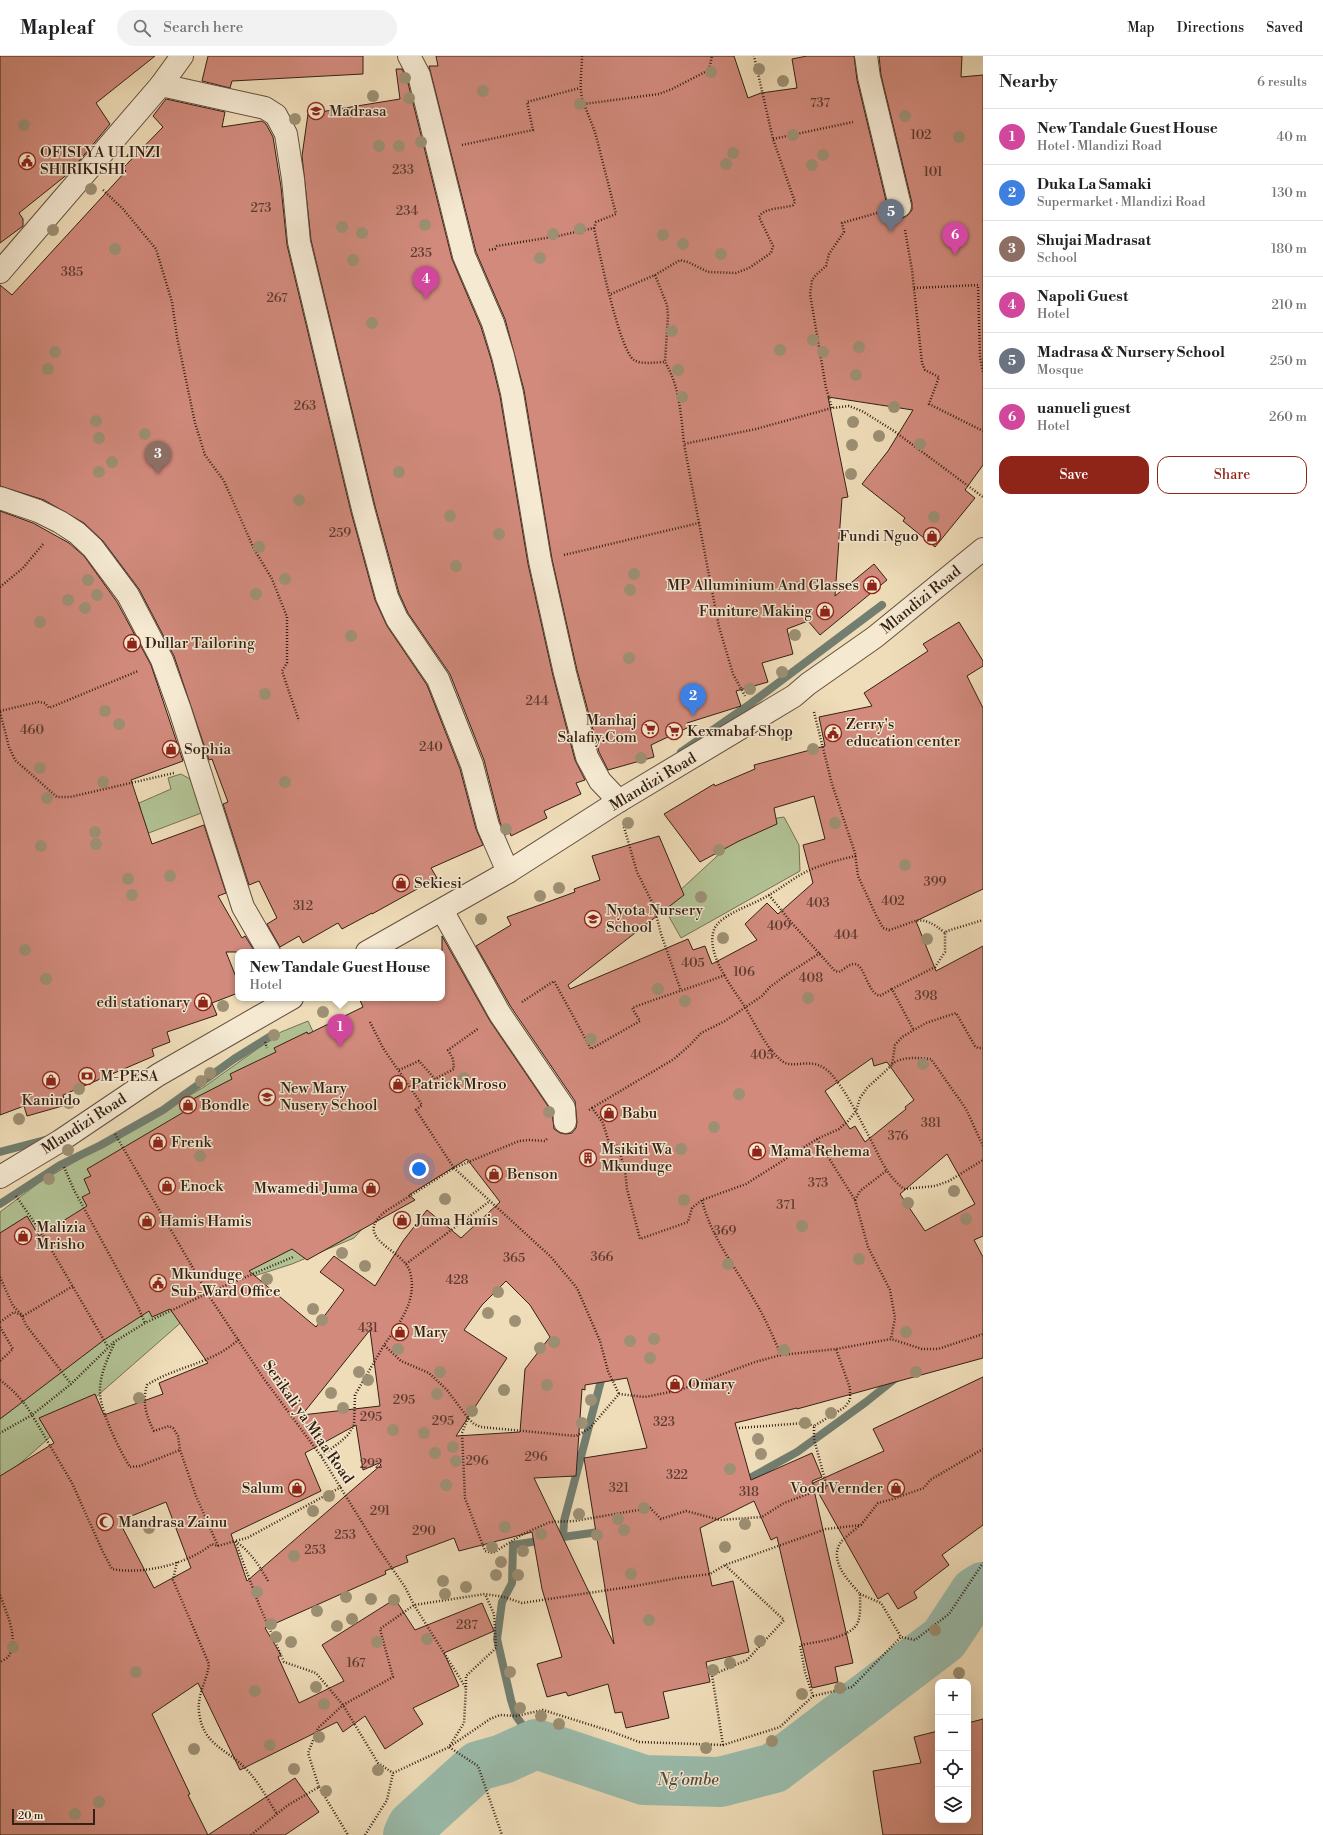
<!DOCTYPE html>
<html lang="en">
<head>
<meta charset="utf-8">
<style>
	:root { --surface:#fff; --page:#f2f2f2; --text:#202124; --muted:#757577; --line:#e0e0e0; --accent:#8f2418 }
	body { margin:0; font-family:"Libre Bodoni",serif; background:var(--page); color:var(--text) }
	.controls { position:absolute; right:12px; bottom:12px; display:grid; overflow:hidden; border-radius:8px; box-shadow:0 4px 16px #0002 }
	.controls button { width:36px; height:36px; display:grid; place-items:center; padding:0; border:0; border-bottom:1px solid var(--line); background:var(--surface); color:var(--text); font:20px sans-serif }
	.scale { position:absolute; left:12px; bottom:10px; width:83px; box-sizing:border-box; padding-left:4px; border:2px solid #352015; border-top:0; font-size:11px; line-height:14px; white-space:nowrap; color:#352015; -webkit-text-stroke:3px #f5e9d2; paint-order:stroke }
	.you { position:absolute; left:419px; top:1113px; width:14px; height:14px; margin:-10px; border:3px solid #fff; border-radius:50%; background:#1a73e8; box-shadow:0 0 0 6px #1a73e833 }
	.badge { display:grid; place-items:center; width:26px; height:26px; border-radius:50%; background:var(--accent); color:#fff; font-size:13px; font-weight:700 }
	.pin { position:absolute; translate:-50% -33px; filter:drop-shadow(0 1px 2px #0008) }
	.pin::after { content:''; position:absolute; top:21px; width:14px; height:12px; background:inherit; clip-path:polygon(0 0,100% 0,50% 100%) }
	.popup { position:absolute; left:235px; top:893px; width:210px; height:52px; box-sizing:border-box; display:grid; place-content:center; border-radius:8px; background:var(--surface); filter:drop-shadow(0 1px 3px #0005); font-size:13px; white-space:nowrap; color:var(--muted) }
	.popup b { font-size:15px; color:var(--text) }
	.popup::after { content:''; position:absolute; left:50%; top:100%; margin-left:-8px; border:8px solid transparent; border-top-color:var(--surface) }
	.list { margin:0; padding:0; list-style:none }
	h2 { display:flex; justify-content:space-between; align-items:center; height:52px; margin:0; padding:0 16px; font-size:17px }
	h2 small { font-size:13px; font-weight:400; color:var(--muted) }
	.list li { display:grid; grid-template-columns:26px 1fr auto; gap:12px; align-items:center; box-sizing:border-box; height:56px; padding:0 16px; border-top:1px solid var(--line) }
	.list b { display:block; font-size:15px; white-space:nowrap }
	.list p { margin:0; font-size:13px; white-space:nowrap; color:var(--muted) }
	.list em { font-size:13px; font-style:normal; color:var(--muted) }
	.actions { display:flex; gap:8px; padding:12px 16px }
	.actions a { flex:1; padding:9px 0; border:1px solid var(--accent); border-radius:12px; text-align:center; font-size:14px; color:var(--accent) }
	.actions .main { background:var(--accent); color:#fff }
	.icon { flex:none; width:22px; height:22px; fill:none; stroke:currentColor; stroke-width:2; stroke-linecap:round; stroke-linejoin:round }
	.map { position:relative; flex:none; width:983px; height:1779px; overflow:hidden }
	header { display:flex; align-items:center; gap:24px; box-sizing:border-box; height:56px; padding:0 20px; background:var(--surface); border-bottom:1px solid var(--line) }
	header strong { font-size:19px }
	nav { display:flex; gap:22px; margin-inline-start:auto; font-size:14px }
	.search { width:280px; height:36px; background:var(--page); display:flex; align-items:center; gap:10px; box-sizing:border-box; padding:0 14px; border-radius:22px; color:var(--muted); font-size:15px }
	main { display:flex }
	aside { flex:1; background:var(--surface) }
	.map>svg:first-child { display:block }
	.green { fill:#b2c294; stroke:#747154 }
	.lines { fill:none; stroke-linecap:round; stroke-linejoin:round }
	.stream { stroke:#727e70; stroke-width:8 }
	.river { stroke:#9abcac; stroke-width:50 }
	.building { fill:#d18a7c; stroke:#352015; fill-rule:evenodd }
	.minor-casing { stroke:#644f3e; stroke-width:24 }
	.path { stroke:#352015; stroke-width:2.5; stroke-dasharray:1 2; stroke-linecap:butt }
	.minor { stroke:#f5e9d2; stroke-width:22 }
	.tree { fill:#9d9074 }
	.labels { text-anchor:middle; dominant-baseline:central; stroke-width:3; stroke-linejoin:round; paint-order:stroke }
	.number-label { font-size:13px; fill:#5c3a2f }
	.poi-label { font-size:15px; fill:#352015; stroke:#f5e9d2; text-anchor:start }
	.street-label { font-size:15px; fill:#352015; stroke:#f5e9d2 }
	.water-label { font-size:16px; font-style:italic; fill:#534f42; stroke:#f5e9d2 }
</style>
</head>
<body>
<header>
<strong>Mapleaf</strong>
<div class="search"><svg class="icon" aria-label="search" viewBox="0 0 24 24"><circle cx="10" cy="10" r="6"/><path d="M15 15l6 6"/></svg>Search here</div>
<nav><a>Map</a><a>Directions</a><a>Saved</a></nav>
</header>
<main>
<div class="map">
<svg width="983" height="1779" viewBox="0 0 983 1779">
	<rect width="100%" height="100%" fill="#efddb9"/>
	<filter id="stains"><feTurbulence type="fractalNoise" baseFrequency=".005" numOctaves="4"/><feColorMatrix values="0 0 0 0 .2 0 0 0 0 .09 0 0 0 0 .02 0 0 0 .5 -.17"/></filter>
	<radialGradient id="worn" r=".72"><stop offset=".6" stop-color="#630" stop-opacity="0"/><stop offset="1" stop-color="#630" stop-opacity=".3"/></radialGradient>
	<g class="green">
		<path d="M181,718L190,723L204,756L146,778L139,747L171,733L168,722Z"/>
		<path d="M784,761L799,789L800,815L681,882L663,850L754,766Z"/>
		<path d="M308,965L326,1003L370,1164L354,1182L292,1208L248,1222L193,1256L0,1425V1156L40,1126L204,1031L281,976Z"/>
	</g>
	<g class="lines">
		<g class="stream">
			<path d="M681,696L750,648L882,549"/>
			<path d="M0,1096L45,1084"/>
			<path d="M0,1148L60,1109L101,1089L163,1054L234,1003L271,980"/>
			<path d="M741,1427L797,1396L866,1346L896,1322"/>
			<path d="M563,1481L606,1475"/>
			<path d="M536,1688L516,1660L511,1644L497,1583L502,1546L512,1527L513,1489L563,1481L564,1465L603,1317"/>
		</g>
		<path class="river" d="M408,1779L412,1770L478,1710L503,1703L536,1688L644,1724L720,1726L774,1712L944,1583L975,1536L983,1531"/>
	</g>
	<g class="building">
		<path d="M0,0H155L96,47L110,68L69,117L19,157L23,163V170L0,187Z"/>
		<path d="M208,0H363V18L232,25L230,32L202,25Z"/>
		<path d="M436,0H734L748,42L761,37L797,32L792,3L807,0H854L857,24L888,153L891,159L897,162H903L908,159L912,154V147L881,19L879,0H962L961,21L983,19V409L965,434L975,442L935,491L903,465L905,462L862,428L888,395L913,354L828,341L848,441L842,442L835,540L874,508L887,524L820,579L808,565L787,573L793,598L762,607L768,626L736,635L741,650L687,667L689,671L651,689L654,701L608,714L599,696L577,614L552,503L524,334L505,263L476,196L429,10H438Z"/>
		<path d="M396,13H402L407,23L452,203L481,271L491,303L500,340L528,508L553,620L575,704L585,724L576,727L581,738L544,755L547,762L511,780L510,777L505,779L500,766L484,704L450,618L408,557L399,537L375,450L311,184L302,100L308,58L400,43Z"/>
		<path d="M166,43L225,56L222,71L262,65L266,68L273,81L281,131L287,189L351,456L375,544L387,570L427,629L460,713L476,773L483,789L431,812L437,822L372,858V857L342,873L338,867L303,887L299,880L280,891L267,868L277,862L259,825L249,829L223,748L228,746L212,703L209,704L174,600L139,533L103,485L84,467L44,444L0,430V229L12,239L126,115L123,112L163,71L153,60Z"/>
		<path d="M0,455L33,467L69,487L84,500L117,546L151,609L183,705L131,724L152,788L204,769L226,837L218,840L242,882L245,880L255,896H226L238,926V937L212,947L217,959L167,976L170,986L152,993L154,1000L63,1039L66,1049L27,1060L24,1050L0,1059Z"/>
		<path d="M959,566L983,605V610L967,620L983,652V833L916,865L936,915L983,890V1180L974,1184L983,1201V1302L797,1353V1352L735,1367L751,1424L812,1397L822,1421L812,1425L853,1607L835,1611L838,1626L812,1632L777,1481L771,1484L754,1445L700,1472L712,1530L733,1525L749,1596L706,1606L710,1626L663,1636L669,1662L626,1672L622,1656L615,1657L608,1628L568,1640L566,1636L547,1641L537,1608L562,1601L542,1533L532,1476L459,1495L454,1482L406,1500L408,1506L385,1515L386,1518L265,1572L281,1599L278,1601L299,1647L344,1625L322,1589L395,1543L415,1574L482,1547L494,1575L444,1597L459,1630L413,1652L423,1668L385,1693L365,1660L343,1676L337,1666L240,1714L198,1627L152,1658L190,1738L188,1739L208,1779L295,1722L319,1756L285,1779H0V1420L54,1387L39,1362L95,1338L104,1359L163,1338L159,1327L208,1307L170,1253L152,1261L149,1255L104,1284L0,1363V1177L27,1160L39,1180L87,1150L82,1141L90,1137L84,1123L91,1120L87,1113L194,1050L191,1044L232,1023L230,1018L276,996L274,992L307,976L308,978L363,951L359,942H442V880L490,965L552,1056L554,1073L560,1077L566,1078L572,1077L576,1072L577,1066L575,1045L511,951L476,890L511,869L507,861L575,836L574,833L600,824L592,800L659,780L684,839L568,929L570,933L688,883L693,894L705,890L712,908L757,884L745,868L767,847L778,858L813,827L803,789L825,783L814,740L774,752L777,768L739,785L700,806L664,758L714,728L715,730L755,713L754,709L825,690L819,661L872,650L864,637L928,595L923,588ZM872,1002L874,1010L887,1006L914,1044L905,1051L906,1053L865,1086L855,1070L850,1073L825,1035ZM947,1098L975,1148L925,1175L900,1138ZM467,1103L500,1146L461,1182L427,1154L403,1185L375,1230L334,1200L320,1216L344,1234L316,1271L249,1215L292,1193L307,1204L415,1144L409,1139ZM506,1225L530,1249L550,1281L525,1313L520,1376L456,1380L507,1302L464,1274L482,1249ZM370,1274L380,1350L302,1359ZM627,1322L647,1392L584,1402L614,1588L534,1422L576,1420L582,1333L585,1334V1329ZM356,1369L363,1414L379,1407L381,1409L247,1525L231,1478L321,1435L305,1397ZM166,1446L191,1512L154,1532L119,1465Z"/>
		<path d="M983,1321V1469L942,1499L949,1509L914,1536L917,1542L898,1553L888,1537L878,1543L813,1427L884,1395L873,1373Z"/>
		<path d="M983,1663V1779H883L873,1715L921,1707L914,1681L938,1675V1764H968V1667Z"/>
	</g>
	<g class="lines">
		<g class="minor-casing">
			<g id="minor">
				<path d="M409,0L419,19L464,200L493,267L503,300L512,337L540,505L565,617L587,701L600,725L619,745"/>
				<path d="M866,0L869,21L900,150"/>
				<path d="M161,29L265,52L276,59L286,78L293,123L299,186L363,453L387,541L397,563L438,623L472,709L488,770L508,816"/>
				<path d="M0,216L161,29L182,0"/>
				<path d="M0,442L38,455L60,466L77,477L93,492L128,539L162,604L180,654L243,851L269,896"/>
				<path d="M442,854L500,958L564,1052L565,1066"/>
				<path d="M367,896L508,816L619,745L794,640L808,628L875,581L983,493"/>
				<path d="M0,1121L60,1085L158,1019L292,942"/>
			</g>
		</g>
		<g class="path">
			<path d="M582,0C582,15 578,35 584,48L659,38L672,33L709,14L712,0"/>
			<path d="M773,83L853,66"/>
			<path d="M462,89L533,74L527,46L580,32"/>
			<path d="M103,134L123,153L156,193L172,246L177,281L195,367L205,399L224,425L254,493L272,523L287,561V607L282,615L299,665"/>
			<path d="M594,172C599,194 619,294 634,304C642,309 656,306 665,306C680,331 681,360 684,388"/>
			<path d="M905,174L912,214L922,307L925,314L939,321L929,348L983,375"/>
			<path d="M489,194L495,193L497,190L558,180L594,172L596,166L616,158L595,76L584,48"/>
			<path d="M655,219L667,249L668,260L665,306"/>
			<path d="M914,232L978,229L980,301L983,316"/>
			<path d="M611,238L655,219L680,204L688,206L708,216L736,217L749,212L771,197L773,190L759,161C764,151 784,153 793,149L795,146L773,83L754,0"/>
			<path d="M832,352L826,332L810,238L812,224L816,219L826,210L829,198L844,176L842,167L877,157"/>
			<path d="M699,467L684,388L756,373L832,352L849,350L862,355L894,375L983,441"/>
			<path d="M564,499L699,467L719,571L733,618L745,640"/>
			<path d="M0,531L23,512L44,487"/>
			<path d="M0,655L38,646L45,647L49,652L138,615"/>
			<path d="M0,656L9,691L15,704L57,741H70L174,717"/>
			<path d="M814,656L832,728L855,797L858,820L876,859L883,872L889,874C917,866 920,856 945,877"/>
			<path d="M624,771L637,816L654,850L661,878L681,935"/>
			<path d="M856,800C841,803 827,807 812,813C797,819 783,831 769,839C754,848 737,853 723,863C718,867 714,871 713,877C708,900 731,930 743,948C754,965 766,993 782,1005C795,1015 813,997 832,1019C848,1038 859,1062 871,1084C880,1102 887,1120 904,1133L935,1130L949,1125L983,1104"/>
			<path d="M769,839L791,866L835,915L839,916C843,914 848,909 853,908C865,906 866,936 880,940L892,933"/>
			<path d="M522,946L554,925L591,993L640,965L632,952C663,940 694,931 725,919"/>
			<path d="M370,966L383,992L422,1049L416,1054L454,1112L386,1155C350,1183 404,1193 410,1216C418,1244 399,1268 384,1289L401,1305L429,1317L447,1334L468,1362L474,1368L481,1371L576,1380L589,1373L619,1338L645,1341L680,1334L755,1306L781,1299L836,1293L891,1283L922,1293H938L983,1278"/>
			<path d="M913,973L892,933L935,911L945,896V877L947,875L983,864"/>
			<path d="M265,986L267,992"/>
			<path d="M892,1008C902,1000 919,1002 931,1003L966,1053L983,1090"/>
			<path d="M399,1014L419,1005L435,1023L454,1013L453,1003L448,994L479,972"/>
			<path d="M592,1052L674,1003L691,988L701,977L725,965L762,940L770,931L789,917L820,897"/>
			<path d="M589,1054L592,1052L603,1067L609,1087L618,1090L625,1114L627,1133L640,1183L688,1166L692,1152L702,1144L746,1128L817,1083L839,1073L848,1065L856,1055L860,1042L867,1032L892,1009L895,989L902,981L926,967L956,957L975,990L978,992H983"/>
			<path d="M115,1078L211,1243L264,1323L321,1400L376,1489L405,1531L414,1549L466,1632L464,1667L449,1691L478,1710L502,1779"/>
			<path d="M547,1083L545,1085L530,1084L519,1085L454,1112L551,1201L577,1232L600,1285L608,1315L619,1338"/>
			<path d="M817,1083L855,1144L868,1191L890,1234L895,1262L891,1283"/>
			<path d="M64,1111L74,1134L138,1251L145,1267"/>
			<path d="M16,1140L41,1176L108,1291"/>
			<path d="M702,1144C711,1182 737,1213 756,1247C765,1262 774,1283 781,1299"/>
			<path d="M855,1144L860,1135L886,1115"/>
			<path d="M406,1208L490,1145"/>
			<path d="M0,1221L13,1250L21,1258L26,1269L71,1328"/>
			<path d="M0,1266L14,1256L23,1260L73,1230"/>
			<path d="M0,1271L13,1293L0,1305"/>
			<path d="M114,1288C107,1304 99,1320 100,1338C101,1357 120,1395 130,1411L140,1410L180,1394"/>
			<path d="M0,1324C13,1334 24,1345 32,1359L0,1377"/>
			<path d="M468,1362L462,1377L465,1442L485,1495L493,1497L523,1478L550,1466L574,1465L650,1452L661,1463L686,1455L720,1464L762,1461L784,1447L827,1431L814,1383V1370L845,1351L850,1344V1332L836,1293"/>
			<path d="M739,1372L805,1367L814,1370"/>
			<path d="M321,1400L339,1387L348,1379L354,1369L355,1339L384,1289"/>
			<path d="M341,1431L247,1482L235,1485L260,1551L284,1606L316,1617L343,1649L378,1707L393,1717"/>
			<path d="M218,1490L196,1440L180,1394L178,1380L173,1372L169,1370L154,1375C146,1360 142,1346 147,1329C176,1310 213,1308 239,1283"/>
			<path d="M177,1506L173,1524L209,1608C207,1625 197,1638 199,1656C203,1691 229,1693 248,1715C260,1728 268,1744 277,1758"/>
			<path d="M268,1525C259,1509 250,1495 235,1485L218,1490L212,1488C188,1508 143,1519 112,1513L102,1494L72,1427L32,1359L71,1328L114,1286L145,1267L208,1237L293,1201"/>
			<path d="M860,1538L881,1547L901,1581"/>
			<path d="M0,1539C6,1556 20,1584 8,1601C6,1603 2,1605 0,1606"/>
			<path d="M466,1631V1620L496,1592L494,1558L485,1538"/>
			<path d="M813,1640L852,1631L901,1581L915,1584L949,1558L983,1507"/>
			<path d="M723,1689L712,1619L747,1604L784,1564L725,1509"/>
			<path d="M319,1731L348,1779"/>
			<path d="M251,1779L288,1749L319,1731L308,1697L318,1672L343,1649L393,1621L380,1573L414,1549L485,1538L504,1541L522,1547L635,1530L678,1522L710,1518L725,1509L826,1473L861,1469L878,1447L893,1443L924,1432L930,1424L983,1393"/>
			<path d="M365,1779L387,1744L393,1717L449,1691L490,1663L500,1659L516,1660L543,1654L610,1675L639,1686L723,1689L780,1671L813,1640L805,1616L800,1589C816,1586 852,1582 858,1566C861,1558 860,1546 860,1538C849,1525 828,1505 841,1486C846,1480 855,1474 860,1469"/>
		</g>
		<use href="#minor" class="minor"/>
	</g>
	<g class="tree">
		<circle cx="759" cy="13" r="6"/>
		<circle cx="711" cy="16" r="6"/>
		<circle cx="405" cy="22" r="6"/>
		<circle cx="783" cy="25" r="6"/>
		<circle cx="483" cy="35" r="6"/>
		<circle cx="373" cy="40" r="6"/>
		<circle cx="409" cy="42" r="6"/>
		<circle cx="580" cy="48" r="6"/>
		<circle cx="905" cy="60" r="6"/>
		<circle cx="295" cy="63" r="6"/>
		<circle cx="24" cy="69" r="6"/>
		<circle cx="793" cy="79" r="6"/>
		<circle cx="959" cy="81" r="6"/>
		<circle cx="421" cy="86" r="6"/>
		<circle cx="379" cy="90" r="6"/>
		<circle cx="399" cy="90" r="6"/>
		<circle cx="733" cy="97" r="6"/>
		<circle cx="823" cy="99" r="6"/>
		<circle cx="726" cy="108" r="6"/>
		<circle cx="812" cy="109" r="6"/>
		<circle cx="91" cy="133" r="6"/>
		<circle cx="425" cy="169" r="6"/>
		<circle cx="342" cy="171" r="6"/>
		<circle cx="580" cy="173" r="6"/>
		<circle cx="53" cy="174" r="6"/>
		<circle cx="362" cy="177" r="6"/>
		<circle cx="553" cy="178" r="6"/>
		<circle cx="663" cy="179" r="6"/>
		<circle cx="683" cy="188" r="6"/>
		<circle cx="115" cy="193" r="6"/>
		<circle cx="721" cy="198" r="6"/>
		<circle cx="540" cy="202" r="6"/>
		<circle cx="353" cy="204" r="6"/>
		<circle cx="372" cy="267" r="6"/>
		<circle cx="672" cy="275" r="6"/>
		<circle cx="813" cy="284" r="6"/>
		<circle cx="859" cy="291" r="6"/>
		<circle cx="780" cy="294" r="6"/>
		<circle cx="55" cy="296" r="6"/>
		<circle cx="823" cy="296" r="6"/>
		<circle cx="48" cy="313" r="6"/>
		<circle cx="678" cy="314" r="6"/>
		<circle cx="856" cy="319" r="6"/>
		<circle cx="682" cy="341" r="6"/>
		<circle cx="894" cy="351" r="6"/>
		<circle cx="96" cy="365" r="6"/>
		<circle cx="853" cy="366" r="6"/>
		<circle cx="145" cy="378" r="6"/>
		<circle cx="879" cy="380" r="6"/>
		<circle cx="99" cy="382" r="6"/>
		<circle cx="920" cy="388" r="6"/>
		<circle cx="852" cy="389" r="6"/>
		<circle cx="112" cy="406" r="6"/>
		<circle cx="99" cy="416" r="6"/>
		<circle cx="399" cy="416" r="6"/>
		<circle cx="851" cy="418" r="6"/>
		<circle cx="299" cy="444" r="6"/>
		<circle cx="450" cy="460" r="6"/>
		<circle cx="934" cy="461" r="6"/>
		<circle cx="499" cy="478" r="6"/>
		<circle cx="259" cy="491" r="6"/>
		<circle cx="456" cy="510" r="6"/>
		<circle cx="634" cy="518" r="6"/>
		<circle cx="285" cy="523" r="6"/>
		<circle cx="88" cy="524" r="6"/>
		<circle cx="630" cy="534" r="6"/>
		<circle cx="256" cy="538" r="6"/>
		<circle cx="97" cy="539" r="6"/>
		<circle cx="68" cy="544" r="6"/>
		<circle cx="85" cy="552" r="6"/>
		<circle cx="40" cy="566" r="6"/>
		<circle cx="795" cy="579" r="6"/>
		<circle cx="351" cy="580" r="6"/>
		<circle cx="629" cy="602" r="6"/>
		<circle cx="782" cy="616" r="6"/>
		<circle cx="750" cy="633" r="6"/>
		<circle cx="265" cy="638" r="6"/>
		<circle cx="105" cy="655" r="6"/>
		<circle cx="119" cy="668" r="6"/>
		<circle cx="786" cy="680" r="6"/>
		<circle cx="813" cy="693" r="6"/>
		<circle cx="641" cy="702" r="6"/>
		<circle cx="40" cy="712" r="6"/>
		<circle cx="103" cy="726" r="6"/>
		<circle cx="285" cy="726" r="6"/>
		<circle cx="47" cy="742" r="6"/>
		<circle cx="628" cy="767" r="6"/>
		<circle cx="835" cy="767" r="6"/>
		<circle cx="506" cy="773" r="6"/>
		<circle cx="95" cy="776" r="6"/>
		<circle cx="96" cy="788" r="6"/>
		<circle cx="41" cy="790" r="6"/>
		<circle cx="719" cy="794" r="6"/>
		<circle cx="905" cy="809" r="6"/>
		<circle cx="170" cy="820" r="6"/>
		<circle cx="128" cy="823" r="6"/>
		<circle cx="559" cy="832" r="6"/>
		<circle cx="132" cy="839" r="6"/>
		<circle cx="540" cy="840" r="6"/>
		<circle cx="701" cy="841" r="6"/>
		<circle cx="481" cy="863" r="6"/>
		<circle cx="723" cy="882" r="6"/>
		<circle cx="927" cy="883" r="6"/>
		<circle cx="25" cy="894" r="6"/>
		<circle cx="46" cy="923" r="6"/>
		<circle cx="658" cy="933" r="6"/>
		<circle cx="808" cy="942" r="6"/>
		<circle cx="685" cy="945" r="6"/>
		<circle cx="223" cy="950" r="6"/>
		<circle cx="323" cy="956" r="6"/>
		<circle cx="274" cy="979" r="6"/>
		<circle cx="591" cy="983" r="6"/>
		<circle cx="923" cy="1008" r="6"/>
		<circle cx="210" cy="1017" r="6"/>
		<circle cx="464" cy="1022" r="6"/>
		<circle cx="201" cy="1025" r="6"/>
		<circle cx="79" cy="1033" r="6"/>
		<circle cx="739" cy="1038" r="6"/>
		<circle cx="69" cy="1047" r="6"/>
		<circle cx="549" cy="1056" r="6"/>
		<circle cx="19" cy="1063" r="6"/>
		<circle cx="714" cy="1071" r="6"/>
		<circle cx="681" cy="1093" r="6"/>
		<circle cx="68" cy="1094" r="6"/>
		<circle cx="200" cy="1100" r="6"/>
		<circle cx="49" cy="1123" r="6"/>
		<circle cx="954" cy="1135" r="6"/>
		<circle cx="445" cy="1143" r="6"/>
		<circle cx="684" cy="1144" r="6"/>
		<circle cx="908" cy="1147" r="6"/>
		<circle cx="966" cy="1163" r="6"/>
		<circle cx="802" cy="1170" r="6"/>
		<circle cx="342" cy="1197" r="6"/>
		<circle cx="859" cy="1203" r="6"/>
		<circle cx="728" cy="1208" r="6"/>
		<circle cx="365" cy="1210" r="6"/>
		<circle cx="267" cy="1223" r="6"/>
		<circle cx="498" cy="1236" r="6"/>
		<circle cx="313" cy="1253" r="6"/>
		<circle cx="488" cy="1257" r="6"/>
		<circle cx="322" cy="1264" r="6"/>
		<circle cx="515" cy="1265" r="6"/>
		<circle cx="906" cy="1276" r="6"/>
		<circle cx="654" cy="1283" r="6"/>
		<circle cx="630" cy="1285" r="6"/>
		<circle cx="554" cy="1286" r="6"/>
		<circle cx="540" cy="1292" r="6"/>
		<circle cx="398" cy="1293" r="6"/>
		<circle cx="784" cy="1294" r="6"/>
		<circle cx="650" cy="1302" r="6"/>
		<circle cx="359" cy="1316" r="6"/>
		<circle cx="440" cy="1316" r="6"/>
		<circle cx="916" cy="1316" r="6"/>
		<circle cx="368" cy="1324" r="6"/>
		<circle cx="547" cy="1329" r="6"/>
		<circle cx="504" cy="1334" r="6"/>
		<circle cx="331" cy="1337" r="6"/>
		<circle cx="437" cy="1338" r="6"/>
		<circle cx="139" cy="1342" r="6"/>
		<circle cx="591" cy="1344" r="6"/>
		<circle cx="343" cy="1352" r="6"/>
		<circle cx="472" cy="1355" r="6"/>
		<circle cx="831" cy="1357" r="6"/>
		<circle cx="582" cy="1367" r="6"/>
		<circle cx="805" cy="1367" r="6"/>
		<circle cx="393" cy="1374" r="6"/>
		<circle cx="424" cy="1377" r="6"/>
		<circle cx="758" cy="1383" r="6"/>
		<circle cx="453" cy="1391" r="6"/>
		<circle cx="435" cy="1397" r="6"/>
		<circle cx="761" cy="1398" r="6"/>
		<circle cx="456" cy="1405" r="6"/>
		<circle cx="730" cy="1413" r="6"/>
		<circle cx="446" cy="1429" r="6"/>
		<circle cx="329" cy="1440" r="6"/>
		<circle cx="644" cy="1452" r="6"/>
		<circle cx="313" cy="1455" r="6"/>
		<circle cx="579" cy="1458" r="6"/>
		<circle cx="618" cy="1463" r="6"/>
		<circle cx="745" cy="1468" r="6"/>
		<circle cx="505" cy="1471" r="6"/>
		<circle cx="149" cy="1472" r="6"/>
		<circle cx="624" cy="1474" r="6"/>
		<circle cx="541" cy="1478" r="6"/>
		<circle cx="597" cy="1479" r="6"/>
		<circle cx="492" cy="1491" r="6"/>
		<circle cx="725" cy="1491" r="6"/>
		<circle cx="523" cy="1495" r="6"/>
		<circle cx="294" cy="1500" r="6"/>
		<circle cx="501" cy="1506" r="6"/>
		<circle cx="631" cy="1518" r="6"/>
		<circle cx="496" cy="1519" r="6"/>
		<circle cx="518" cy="1519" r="6"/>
		<circle cx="443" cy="1525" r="6"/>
		<circle cx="466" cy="1531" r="6"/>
		<circle cx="257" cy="1536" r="6"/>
		<circle cx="445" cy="1538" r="6"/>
		<circle cx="346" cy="1541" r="6"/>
		<circle cx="371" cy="1543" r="6"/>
		<circle cx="394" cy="1544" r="6"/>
		<circle cx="317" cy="1555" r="6"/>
		<circle cx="352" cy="1563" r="6"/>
		<circle cx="649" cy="1564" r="6"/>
		<circle cx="271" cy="1568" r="6"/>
		<circle cx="337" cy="1570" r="6"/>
		<circle cx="935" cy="1574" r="6"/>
		<circle cx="276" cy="1581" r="6"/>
		<circle cx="427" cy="1583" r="6"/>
		<circle cx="760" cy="1585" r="6"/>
		<circle cx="291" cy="1586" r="6"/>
		<circle cx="377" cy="1586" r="6"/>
		<circle cx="13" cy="1591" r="6"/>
		<circle cx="730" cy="1607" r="6"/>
		<circle cx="713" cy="1614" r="6"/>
		<circle cx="136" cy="1616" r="6"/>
		<circle cx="510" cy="1616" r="6"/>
		<circle cx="959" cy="1617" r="6"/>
		<circle cx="316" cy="1631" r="6"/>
		<circle cx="840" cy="1632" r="6"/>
		<circle cx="255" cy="1635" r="6"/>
		<circle cx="802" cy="1638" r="6"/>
		<circle cx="324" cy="1648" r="6"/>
		<circle cx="520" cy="1652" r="6"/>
		<circle cx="541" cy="1660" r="6"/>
		<circle cx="559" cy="1668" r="6"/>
		<circle cx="319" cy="1681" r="6"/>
		<circle cx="772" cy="1685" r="6"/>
		<circle cx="270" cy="1689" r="6"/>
		<circle cx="706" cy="1692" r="6"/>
		<circle cx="194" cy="1693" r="6"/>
		<circle cx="294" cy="1713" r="6"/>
		<circle cx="378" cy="1714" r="6"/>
		<circle cx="326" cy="1735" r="6"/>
		<circle cx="99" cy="1746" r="6"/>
		<circle cx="75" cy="1758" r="6"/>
	</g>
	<defs>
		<g id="school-ring" transform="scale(0.9)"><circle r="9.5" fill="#f5e9d2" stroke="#8f2418" stroke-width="1.5"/><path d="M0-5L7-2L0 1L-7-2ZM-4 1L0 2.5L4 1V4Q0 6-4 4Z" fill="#8f2418"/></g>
		<g id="civic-ring" transform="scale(0.9)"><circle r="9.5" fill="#f5e9d2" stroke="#8f2418" stroke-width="1.5"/><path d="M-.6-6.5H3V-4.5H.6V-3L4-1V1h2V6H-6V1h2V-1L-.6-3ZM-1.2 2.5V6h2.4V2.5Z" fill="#8f2418"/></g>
		<g id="shop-ring" transform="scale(0.9)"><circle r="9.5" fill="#f5e9d2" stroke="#8f2418" stroke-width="1.5"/><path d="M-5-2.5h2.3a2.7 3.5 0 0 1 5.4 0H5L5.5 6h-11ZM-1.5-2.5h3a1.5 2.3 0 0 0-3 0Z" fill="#8f2418"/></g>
		<g id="supermarket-ring" transform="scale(0.9)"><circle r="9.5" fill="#f5e9d2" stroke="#8f2418" stroke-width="1.5"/><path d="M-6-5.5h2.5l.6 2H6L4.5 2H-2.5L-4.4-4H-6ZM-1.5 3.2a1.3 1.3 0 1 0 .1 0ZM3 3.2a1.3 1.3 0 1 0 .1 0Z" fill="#8f2418"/></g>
		<g id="bank-ring" transform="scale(0.9)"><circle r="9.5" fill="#f5e9d2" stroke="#8f2418" stroke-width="1.5"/><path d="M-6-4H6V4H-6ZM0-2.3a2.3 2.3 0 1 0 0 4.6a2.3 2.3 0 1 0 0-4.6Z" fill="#8f2418"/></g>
		<g id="building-ring" transform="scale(0.9)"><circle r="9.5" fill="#f5e9d2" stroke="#8f2418" stroke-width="1.5"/><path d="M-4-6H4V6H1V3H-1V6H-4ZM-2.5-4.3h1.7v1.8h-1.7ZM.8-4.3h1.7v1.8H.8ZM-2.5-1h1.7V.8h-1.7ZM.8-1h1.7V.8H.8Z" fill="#8f2418"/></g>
		<g id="mosque-ring" transform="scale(0.9)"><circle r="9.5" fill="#f5e9d2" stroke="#8f2418" stroke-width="1.5"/><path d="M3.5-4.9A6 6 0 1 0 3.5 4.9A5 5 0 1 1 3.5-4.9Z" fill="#8f2418"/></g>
	</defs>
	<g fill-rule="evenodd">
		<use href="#school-ring" x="316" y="55"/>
		<use href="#civic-ring" x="27" y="105"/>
		<use href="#shop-ring" x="932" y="480"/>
		<use href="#shop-ring" x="872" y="529"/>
		<use href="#shop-ring" x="825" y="555"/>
		<use href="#shop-ring" x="132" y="587"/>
		<use href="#supermarket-ring" x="650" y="673"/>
		<use href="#supermarket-ring" x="674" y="675"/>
		<use href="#civic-ring" x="833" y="677"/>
		<use href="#shop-ring" x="171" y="693"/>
		<use href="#shop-ring" x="401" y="827"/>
		<use href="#school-ring" x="593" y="863"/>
		<use href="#shop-ring" x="203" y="946"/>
		<use href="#bank-ring" x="87" y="1020"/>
		<use href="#shop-ring" x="51" y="1024"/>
		<use href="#shop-ring" x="398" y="1028"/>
		<use href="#school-ring" x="267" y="1041"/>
		<use href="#shop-ring" x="188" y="1049"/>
		<use href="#shop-ring" x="609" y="1057"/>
		<use href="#shop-ring" x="158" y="1086"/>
		<use href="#shop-ring" x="757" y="1095"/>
		<use href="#building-ring" x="588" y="1102"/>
		<use href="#shop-ring" x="494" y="1118"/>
		<use href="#shop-ring" x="167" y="1130"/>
		<use href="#shop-ring" x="371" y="1132"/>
		<use href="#shop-ring" x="402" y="1164"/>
		<use href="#shop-ring" x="147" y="1165"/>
		<use href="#shop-ring" x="23" y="1180"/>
		<use href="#civic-ring" x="158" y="1227"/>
		<use href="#shop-ring" x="400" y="1276"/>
		<use href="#shop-ring" x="675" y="1328"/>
		<use href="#shop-ring" x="297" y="1432"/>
		<use href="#shop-ring" x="896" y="1432"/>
		<use href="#mosque-ring" x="105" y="1466"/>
	</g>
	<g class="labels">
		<g class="number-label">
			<text x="820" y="47">737</text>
			<text x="921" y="79">102</text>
			<text x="403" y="114">233</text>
			<text x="933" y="116">101</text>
			<text x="261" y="152">273</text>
			<text x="407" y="155">234</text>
			<text x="421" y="197">235</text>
			<text x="72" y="216">385</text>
			<text x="277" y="242">267</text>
			<text x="305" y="350">263</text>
			<text x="340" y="477">259</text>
			<text x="537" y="645">244</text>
			<text x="32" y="674">460</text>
			<text x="431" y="691">240</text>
			<text x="935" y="826">399</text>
			<text x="893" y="845">402</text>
			<text x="818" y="847">403</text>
			<text x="303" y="850">312</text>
			<text x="779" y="870">409</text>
			<text x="846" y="879">404</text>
			<text x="693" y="907">405</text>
			<text x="744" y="916">106</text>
			<text x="811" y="922">408</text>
			<text x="926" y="940">398</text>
			<text x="762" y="999">405</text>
			<text x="931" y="1067">381</text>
			<text x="898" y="1080">376</text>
			<text x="818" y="1127">373</text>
			<text x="786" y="1149">371</text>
			<text x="725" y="1175">369</text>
			<text x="602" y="1201">366</text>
			<text x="514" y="1202">365</text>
			<text x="457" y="1224">428</text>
			<text x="368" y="1272">431</text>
			<text x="404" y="1344">295</text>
			<text x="371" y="1361">295</text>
			<text x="443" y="1365">295</text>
			<text x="664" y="1366">323</text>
			<text x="536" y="1401">296</text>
			<text x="477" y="1405">296</text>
			<text x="371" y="1408">292</text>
			<text x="677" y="1419">322</text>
			<text x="619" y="1432">321</text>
			<text x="749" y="1436">318</text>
			<text x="380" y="1455">291</text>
			<text x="424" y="1475">290</text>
			<text x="345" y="1479">253</text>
			<text x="315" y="1494">253</text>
			<text x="467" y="1569">287</text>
			<text x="356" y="1607">167</text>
		</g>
		<g class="poi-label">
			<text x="329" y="55">Madrasa</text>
			<text x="40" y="96">OFISI YA ULINZI<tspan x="40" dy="17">SHIRIKISHI</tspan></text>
			<text x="919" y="480" text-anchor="end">Fundi Nguo</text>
			<text x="859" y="529" text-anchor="end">MP Alluminium And Glasses</text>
			<text x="812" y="555" text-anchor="end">Funiture Making</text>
			<text x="145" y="587">Dullar Tailoring</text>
			<text x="637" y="664" text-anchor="end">Manhaj<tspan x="637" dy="17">Salafiy.Com</tspan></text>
			<text x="846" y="668">Zerry's<tspan x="846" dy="17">education center</tspan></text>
			<text x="687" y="675">Kexmabaf Shop</text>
			<text x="184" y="693">Sophia</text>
			<text x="414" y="827">Sekiesi</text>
			<text x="606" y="854">Nyota Nursery<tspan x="606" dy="17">School</tspan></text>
			<text x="190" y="946" text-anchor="end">edi stationary</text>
			<text x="100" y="1020">M-PESA</text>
			<text x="411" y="1028">Patrick Mroso</text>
			<text x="280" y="1032">New Mary<tspan x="280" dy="17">Nusery School</tspan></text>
			<text x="51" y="1044" text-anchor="middle">Kanindo</text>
			<text x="201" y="1049">Bondle</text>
			<text x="622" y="1057">Babu</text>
			<text x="171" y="1086">Frenk</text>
			<text x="601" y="1093">Msikiti Wa<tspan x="601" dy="17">Mkunduge</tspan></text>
			<text x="770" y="1095">Mama Rehema</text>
			<text x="507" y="1118">Benson</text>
			<text x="180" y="1130">Enock</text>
			<text x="358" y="1132" text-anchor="end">Mwamedi Juma</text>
			<text x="415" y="1164">Juma Hamis</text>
			<text x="160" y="1165">Hamis Hamis</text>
			<text x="36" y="1171">Malizia<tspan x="36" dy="17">Mrisho</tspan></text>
			<text x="171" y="1218">Mkunduge<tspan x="171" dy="17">Sub-Ward Office</tspan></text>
			<text x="413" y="1276">Mary</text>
			<text x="688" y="1328">Omary</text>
			<text x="284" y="1432" text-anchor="end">Salum</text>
			<text x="883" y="1432" text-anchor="end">Vood Vernder</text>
			<text x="118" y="1466">Mandrasa Zainu</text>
		</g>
		<g class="street-label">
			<text transform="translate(921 544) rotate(-39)">Mlandizi Road</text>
			<text transform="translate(653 726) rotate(-31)">Mlandizi Road</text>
			<text transform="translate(84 1068) rotate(-33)">Mlandizi Road</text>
			<text transform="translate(308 1366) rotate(55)">Serikali ya Mtaa Road</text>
		</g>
		<g class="water-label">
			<text x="688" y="1724">Ng'ombe</text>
		</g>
	</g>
	<rect width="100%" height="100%" filter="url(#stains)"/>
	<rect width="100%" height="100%" fill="url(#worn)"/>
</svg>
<div class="controls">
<button>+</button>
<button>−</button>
<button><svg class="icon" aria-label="locate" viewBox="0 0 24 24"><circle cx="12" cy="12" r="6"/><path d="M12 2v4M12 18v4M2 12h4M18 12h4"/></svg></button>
<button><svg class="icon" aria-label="layers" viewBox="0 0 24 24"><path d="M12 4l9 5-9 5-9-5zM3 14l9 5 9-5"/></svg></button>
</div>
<div class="scale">20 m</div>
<div class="you"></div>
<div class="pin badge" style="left:340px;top:991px;background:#d1479c">1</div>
<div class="popup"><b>New Tandale Guest House</b>Hotel</div>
<div class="pin badge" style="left:693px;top:660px;background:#3f7fe0">2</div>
<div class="pin badge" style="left:158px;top:418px;background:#8d6e63">3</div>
<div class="pin badge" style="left:426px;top:243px;background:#d1479c">4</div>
<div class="pin badge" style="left:891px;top:176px;background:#6b7280">5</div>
<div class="pin badge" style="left:955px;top:199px;background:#d1479c">6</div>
</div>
<aside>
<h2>Nearby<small>6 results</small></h2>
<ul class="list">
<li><span class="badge" style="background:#d1479c">1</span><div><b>New Tandale Guest House</b><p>Hotel · Mlandizi Road</p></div><em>40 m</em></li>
<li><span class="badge" style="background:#3f7fe0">2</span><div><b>Duka La Samaki</b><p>Supermarket · Mlandizi Road</p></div><em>130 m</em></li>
<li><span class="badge" style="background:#8d6e63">3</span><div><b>Shujai Madrasat</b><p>School</p></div><em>180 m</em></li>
<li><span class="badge" style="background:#d1479c">4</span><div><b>Napoli Guest</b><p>Hotel</p></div><em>210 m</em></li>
<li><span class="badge" style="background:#6b7280">5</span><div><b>Madrasa &amp; Nursery School</b><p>Mosque</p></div><em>250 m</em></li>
<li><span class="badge" style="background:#d1479c">6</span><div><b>uanueli guest</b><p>Hotel</p></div><em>260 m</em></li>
</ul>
<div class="actions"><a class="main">Save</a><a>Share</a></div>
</aside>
</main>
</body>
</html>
